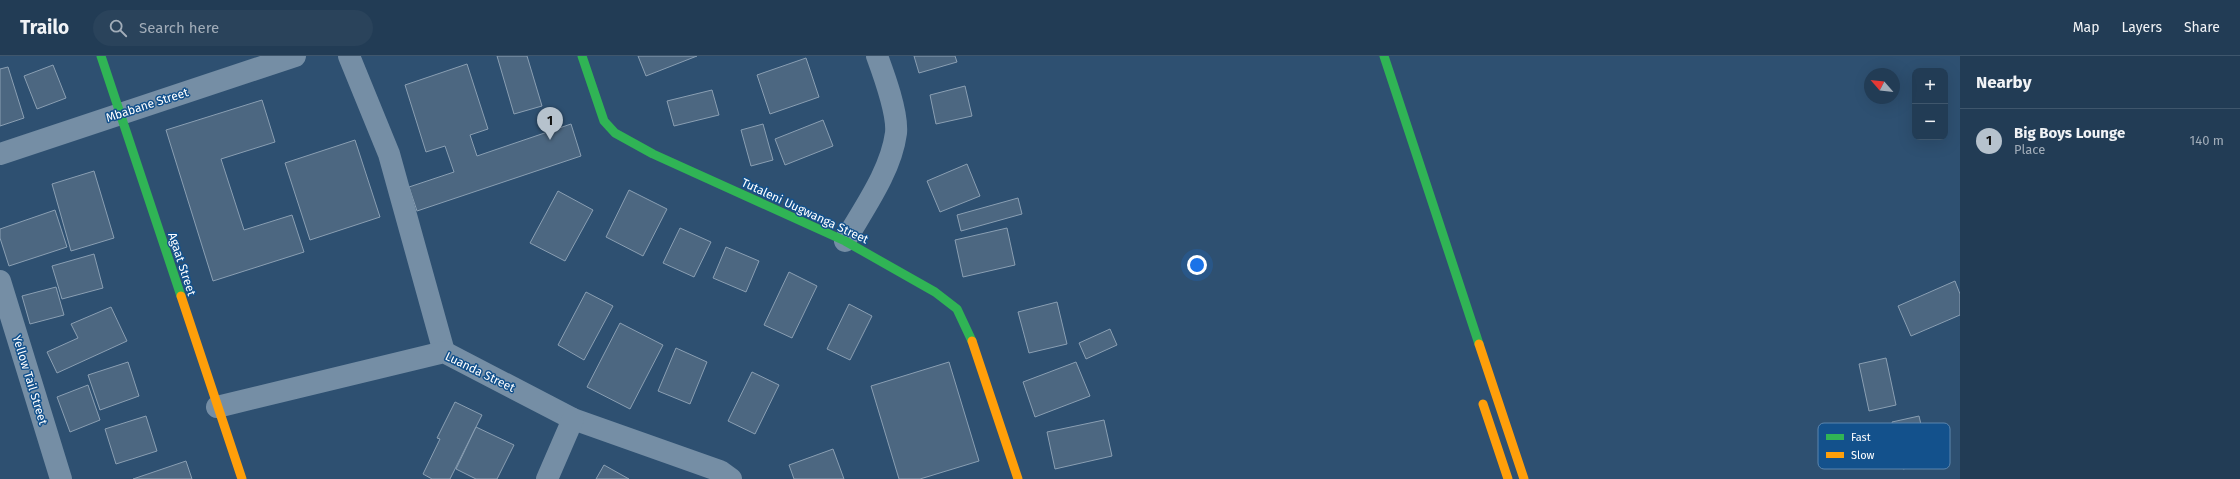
<!DOCTYPE html>
<html lang="en">
<head>
<meta charset="utf-8">
<style>
	:root { --surface:#223c55; --page:#2a435b; --text:#f1f3f6; --muted:#a2adb9; --line:#3f566c; --accent:#b6c2cd }
	body { margin:0; font-family:"Fira Sans",sans-serif; background:var(--page); color:var(--text) }
	.controls { position:absolute; right:12px; top:12px; display:grid; overflow:hidden; border-radius:8px; box-shadow:0 4px 16px #0002 }
	.controls button { width:36px; height:36px; display:grid; place-items:center; padding:0; border:0; border-bottom:1px solid var(--line); background:var(--surface); color:var(--text); font:20px sans-serif }
	.compass { position:absolute; left:1864px; top:12px; width:36px; height:36px; border-radius:50%; background:var(--surface); box-shadow:0 4px 16px #0002; rotate:298deg }
	.you { position:absolute; left:1197px; top:209px; width:14px; height:14px; margin:-10px; border:3px solid #fff; border-radius:50%; background:#1a73e8; box-shadow:0 0 0 6px #1a73e833 }
	.badge { display:grid; place-items:center; width:26px; height:26px; border-radius:50%; background:var(--accent); color:#111; font-size:13px; font-weight:700 }
	.pin { position:absolute; translate:-50% -33px; filter:drop-shadow(0 1px 2px #0008) }
	.pin::after { content:''; position:absolute; top:21px; width:14px; height:12px; background:inherit; clip-path:polygon(0 0,100% 0,50% 100%) }
	.list { margin:0; padding:0; list-style:none }
	h2 { display:flex; justify-content:space-between; align-items:center; height:52px; margin:0; padding:0 16px; font-size:17px }
	h2 small { font-size:13px; font-weight:400; color:var(--muted) }
	.list li { display:grid; grid-template-columns:26px 1fr auto; gap:12px; align-items:center; box-sizing:border-box; height:64px; padding:0 16px; border-top:1px solid var(--line) }
	.list b { display:block; font-size:15px; white-space:nowrap }
	.list p { margin:0; font-size:13px; white-space:nowrap; color:var(--muted) }
	.list em { font-size:13px; font-style:normal; color:var(--muted) }
	.icon { flex:none; width:22px; height:22px; fill:none; stroke:currentColor; stroke-width:2; stroke-linecap:round; stroke-linejoin:round }
	.map { position:relative; flex:none; width:1960px; height:423px; overflow:hidden }
	header { display:flex; align-items:center; gap:24px; box-sizing:border-box; height:56px; padding:0 20px; background:var(--surface); border-bottom:1px solid var(--line) }
	header strong { font-size:19px }
	nav { display:flex; gap:22px; margin-inline-start:auto; font-size:14px }
	.search { width:280px; height:36px; background:var(--page); display:flex; align-items:center; gap:10px; box-sizing:border-box; padding:0 14px; border-radius:22px; color:var(--muted); font-size:15px }
	main { display:flex }
	aside { flex:1; background:var(--surface) }
	.map>svg:first-child { display:block }
	.building { fill:#4c6781; stroke:#8a9fb3 }
	.lines { fill:none; stroke-linecap:round; stroke-linejoin:round }
	.street { stroke:#758ea5; stroke-width:22 }
	.fast { stroke:#30b455; stroke-width:9 }
	.slow { stroke:#ff9f0a; stroke-width:9 }
	.labels { text-anchor:middle; dominant-baseline:central; stroke-width:3; stroke-linejoin:round; paint-order:stroke }
	.street-label { font-size:12px; fill:#fff; stroke:#13518c }
	.key { fill:#13518c; stroke:#5a85ae; stroke-width:1 }
	.key-label { font-size:11px; fill:#fff }
</style>
</head>
<body>
<header>
<strong>Trailo</strong>
<div class="search"><svg class="icon" aria-label="search" viewBox="0 0 24 24"><circle cx="10" cy="10" r="6"/><path d="M15 15l6 6"/></svg>Search here</div>
<nav><a>Map</a><a>Layers</a><a>Share</a></nav>
</header>
<main>
<div class="map">
<svg width="1960" height="423" viewBox="0 0 1960 423">
	<rect width="100%" height="100%" fill="#2e5071"/>
	<g class="building">
		<path d="M497,0H527L542,50L514,58Z"/>
		<path d="M638,0H697L646,20Z"/>
		<path d="M914,0H955L957,6L919,17Z"/>
		<path d="M806,2L819,41L770,58L757,19Z"/>
		<path d="M467,8L488,73L470,79L477,100L571,68L581,100L417,155L409,131L454,116L445,90L426,96L405,29Z"/>
		<path d="M53,9L66,42L37,53L24,20Z"/>
		<path d="M8,11L24,62L0,70V13Z"/>
		<path d="M965,30L972,60L936,68L930,39Z"/>
		<path d="M712,34L719,59L674,70L667,45Z"/>
		<path d="M262,44L275,86L221,103L244,174L292,159L304,196L213,225L166,74Z"/>
		<path d="M823,64L833,90L785,109L775,83Z"/>
		<path d="M763,68L773,104L751,110L741,74Z"/>
		<path d="M355,84L380,161L310,184L285,107Z"/>
		<path d="M967,108L980,140L940,156L927,125Z"/>
		<path d="M94,115L114,182L71,195L52,128Z"/>
		<path d="M629,134L667,153L643,200L606,181Z"/>
		<path d="M558,135L593,154L565,205L530,187Z"/>
		<path d="M1018,142L1022,158L961,175L957,159Z"/>
		<path d="M55,154L67,191L9,210L0,182V173Z"/>
		<path d="M680,172L711,186L694,221L663,207Z"/>
		<path d="M1007,172L1015,209L963,221L955,184Z"/>
		<path d="M726,191L759,205L746,236L713,222Z"/>
		<path d="M94,198L103,232L62,243L52,210Z"/>
		<path d="M789,216L817,230L792,282L764,269Z"/>
		<path d="M1955,225L1960,238V259L1911,280L1898,250Z"/>
		<path d="M56,231L64,259L30,268L22,240Z"/>
		<path d="M586,236L613,250L584,304L558,289Z"/>
		<path d="M1057,246L1067,288L1029,297L1018,256Z"/>
		<path d="M849,248L872,260L850,304L827,293Z"/>
		<path d="M111,251L127,285L57,317L47,296L78,282L71,268Z"/>
		<path d="M620,267L663,289L630,353L587,331Z"/>
		<path d="M1110,273L1117,289L1086,303L1079,287Z"/>
		<path d="M676,292L707,306L690,348L658,335Z"/>
		<path d="M1886,302L1896,349L1869,355L1859,308Z"/>
		<path d="M128,306L139,340L100,354L88,319Z"/>
		<path d="M949,306L979,405L920,423H899L871,330Z"/>
		<path d="M1076,306L1090,340L1035,361L1023,326Z"/>
		<path d="M752,316L779,329L755,378L728,365Z"/>
		<path d="M88,329L100,364L70,376L57,341Z"/>
		<path d="M455,346L482,359L450,423H432L423,418L440,383L437,382Z"/>
		<path d="M146,360L157,395L116,408L105,373Z"/>
		<path d="M1919,360L1930,407L1903,413L1892,366Z"/>
		<path d="M1104,364L1112,400L1055,413L1047,376Z"/>
		<path d="M476,371L514,389L497,423H476L456,413Z"/>
		<path d="M833,393L844,423H794L789,409Z"/>
		<path d="M186,405L192,423H133Z"/>
		<path d="M604,409L629,423H596Z"/>
	</g>
	<g class="lines">
		<g class="street">
			<path d="M349,0L389,98L444,296"/>
			<path d="M0,98L295,0"/>
			<path d="M845,185C864,152 891,115 896,77C898,57 884,19 877,0"/>
			<path d="M0,225L61,423"/>
			<path d="M217,351L444,296L573,363L720,415L731,423"/>
			<path d="M547,423L573,363"/>
		</g>
		<g class="fast">
			<path d="M101,0L181,240"/>
			<path d="M582,0L604,65L615,77L653,98L845,185L935,236L957,253L972,285"/>
			<path d="M1384,0L1479,288"/>
		</g>
		<g class="slow">
			<path d="M181,240L242,423"/>
			<path d="M972,285L1018,423"/>
			<path d="M1479,288L1524,423"/>
			<path d="M1483,348L1508,423"/>
		</g>
	</g>
	<g class="labels">
		<g class="street-label">
			<text transform="translate(147 49) rotate(-18)">Mbabane Street</text>
			<text transform="translate(805 155) rotate(25)">Tutaleni Uugwanga Street</text>
			<text transform="translate(182 208) rotate(72)">Agaat Street</text>
			<text transform="translate(480 316) rotate(26)">Luanda Street</text>
			<text transform="translate(30 324) rotate(73)">Yellow Tail Street</text>
		</g>
	</g>
	<rect x="1818" y="367" width="132" height="46" rx="6" class="key"/>
	<rect x="1826" y="378" width="18" height="6" fill="#30b455"/>
	<rect x="1826" y="396" width="18" height="6" fill="#ff9f0a"/>
	<g class="key-label">
		<text x="1851" y="385">Fast</text>
		<text x="1851" y="403">Slow</text>
	</g>
</svg>
<div class="controls">
<button>+</button>
<button>−</button>
</div>
<svg class="compass" viewBox="-18 -18 36 36"><path d="M0-13l5 13h-10z" fill="#e53935"/><path d="M0 13l5-13h-10z" fill="#a2adb9"/></svg>
<div class="you"></div>
<div class="pin badge" style="left:550px;top:84px">1</div>
</div>
<aside>
<h2>Nearby<small></small></h2>
<ul class="list">
<li><span class="badge">1</span><div><b>Big Boys Lounge</b><p>Place</p></div><em>140 m</em></li>
</ul>
</aside>
</main>
</body>
</html>
